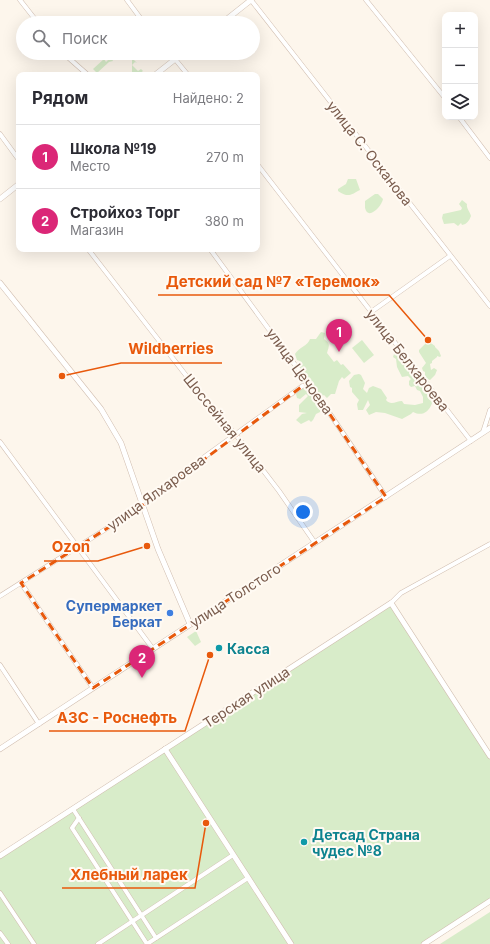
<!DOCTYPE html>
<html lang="ru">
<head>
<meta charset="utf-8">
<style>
	:root { --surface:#fff; --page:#f7f7f7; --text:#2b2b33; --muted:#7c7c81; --line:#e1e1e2; --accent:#db2777 }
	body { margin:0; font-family:Inter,sans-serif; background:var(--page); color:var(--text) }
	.controls { position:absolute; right:12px; top:12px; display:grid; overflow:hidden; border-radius:8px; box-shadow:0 4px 16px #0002 }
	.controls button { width:36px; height:36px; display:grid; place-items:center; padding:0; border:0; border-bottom:1px solid var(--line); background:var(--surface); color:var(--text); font:20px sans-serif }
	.you { position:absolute; left:303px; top:512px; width:14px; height:14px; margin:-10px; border:3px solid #fff; border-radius:50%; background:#1a73e8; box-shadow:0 0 0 6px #1a73e833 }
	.badge { display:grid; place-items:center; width:26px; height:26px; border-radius:50%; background:var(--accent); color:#fff; font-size:13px; font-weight:700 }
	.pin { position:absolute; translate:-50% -33px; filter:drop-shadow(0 1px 2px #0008) }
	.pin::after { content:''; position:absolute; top:21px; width:14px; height:12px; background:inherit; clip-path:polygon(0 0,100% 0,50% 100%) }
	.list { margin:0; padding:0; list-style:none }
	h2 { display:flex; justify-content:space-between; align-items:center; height:52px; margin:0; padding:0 16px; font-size:17px }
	h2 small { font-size:13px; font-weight:400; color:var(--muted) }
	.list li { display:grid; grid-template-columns:26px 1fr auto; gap:12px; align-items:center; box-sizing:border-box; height:64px; padding:0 16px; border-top:1px solid var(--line) }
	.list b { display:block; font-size:15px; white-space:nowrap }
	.list p { margin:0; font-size:13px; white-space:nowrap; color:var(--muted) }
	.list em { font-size:13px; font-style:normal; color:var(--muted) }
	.icon { flex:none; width:22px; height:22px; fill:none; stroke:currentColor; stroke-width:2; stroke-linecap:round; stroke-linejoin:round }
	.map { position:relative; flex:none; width:490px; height:944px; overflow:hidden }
	.search { position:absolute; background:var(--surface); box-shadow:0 4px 16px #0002; left:16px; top:16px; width:244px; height:44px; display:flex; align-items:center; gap:10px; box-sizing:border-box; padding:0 14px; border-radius:22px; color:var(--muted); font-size:15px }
	.panel { position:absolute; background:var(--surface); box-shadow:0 4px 16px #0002; left:16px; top:72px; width:244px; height:180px; border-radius:8px }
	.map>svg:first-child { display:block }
	.green { fill:#d8ecc9 }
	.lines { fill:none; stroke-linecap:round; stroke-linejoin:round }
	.minor-casing { stroke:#d1beb0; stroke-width:5 }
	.tertiary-casing { stroke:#d1beb0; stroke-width:6 }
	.minor { stroke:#fff; stroke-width:4 }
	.tertiary { stroke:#fff; stroke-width:5 }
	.marked { fill:none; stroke:#e8590c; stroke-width:3; stroke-dasharray:8 5; stroke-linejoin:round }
	.shop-dot { fill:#3f7fe0; stroke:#fffaf3; stroke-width:1.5 }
	.culture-dot { fill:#0f9aa8; stroke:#fffaf3; stroke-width:1.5 }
	.labels { text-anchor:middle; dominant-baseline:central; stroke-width:4; stroke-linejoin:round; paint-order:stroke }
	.street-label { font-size:14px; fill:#7a5c4d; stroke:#fffaf3 }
	.shop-label { font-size:14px; font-weight:bold; fill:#366cbe; stroke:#fffaf3; text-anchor:end }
	.culture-label { font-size:14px; font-weight:bold; fill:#0d838f; stroke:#fffaf3; text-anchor:start }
	.leader { fill:none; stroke:#e8590c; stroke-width:1.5 }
	.callout-dot { fill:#e8590c; stroke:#fffaf3; stroke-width:1.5 }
	.callout-label { font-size:15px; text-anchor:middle; font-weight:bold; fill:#e8590c; stroke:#fffaf3; stroke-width:4; stroke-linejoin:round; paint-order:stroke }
</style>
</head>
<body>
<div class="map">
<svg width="490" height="944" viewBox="0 0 490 944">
	<rect width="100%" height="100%" fill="#fdf6ec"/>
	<g class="green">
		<path d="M115,53H135L130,58V60L114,57L113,55Z"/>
		<path d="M111,57L113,61L109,62L97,73L93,69L104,59L106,62Z"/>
		<path d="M132,58L137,63L135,62L132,65L138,71L141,69L143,71L138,75H132Z"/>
		<path d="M348,179H356L360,190C350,195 349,198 338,191V189L346,184Z"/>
		<path d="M375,194H378L383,199C382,206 368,221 365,208C365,206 365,203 365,201Z"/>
		<path d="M462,200L467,204C466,208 470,212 471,216C469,221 467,224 462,225L461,223L458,226L454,223L444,224L442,218L443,214L461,210L462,208L459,204Z"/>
		<path d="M321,332L325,333L324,339C331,344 329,346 327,353L334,362L337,360L341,365L343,364L351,373L344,379L342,377L339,381L335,394H331L327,398L324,395L322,396L324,410L316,414L313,420L311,422L309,420L301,424L296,420L302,414L307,413L299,412V405L308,396L306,394L300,399L297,398L296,394L304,387L309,390L310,394L312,393L299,367L300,361L297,360L295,354C299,347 308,346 310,339H316Z"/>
		<path d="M362,340L374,355L364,363L352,348Z"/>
		<path d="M428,341L435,346V347L439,351L441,356L440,357L437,356V357L432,361V363L430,364L431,370L434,368L437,370L435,375L430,380L425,378V372L423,371L422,368L426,363L419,352V350Z"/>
		<path d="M394,354L398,355L399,354L403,357L406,356L412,363L413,362L415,363V365L418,369L420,379L423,378L429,381L430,386L433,387C436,400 429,420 413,412L411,414L402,419L385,413L376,412L369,415L366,410L370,405L368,400L363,410H358L357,404L359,400L352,392V388L350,387L349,381L354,375L359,374L361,375L365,383L363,389L367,393L369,388L373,386L381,389L387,398L386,400C391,406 396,401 402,401L404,404L415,405L423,403V397L420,391L417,390L415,386L411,387L409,385V381L411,379L408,376L402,377L397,367L396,359L393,357Z"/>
		<path d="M391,603L490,756V901L424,944H0V856Z"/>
		<path d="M196,631L201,642L195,646L187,637Z"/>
		<path d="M490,912V944H440Z"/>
	</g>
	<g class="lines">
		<g class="minor-casing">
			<g id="minor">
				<path d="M20,0L38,23"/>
				<path d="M127,0L144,23"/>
				<path d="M251,0L490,306"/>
				<path d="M366,0L445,98"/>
				<path d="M63,53L88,75"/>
				<path d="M170,53L188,75"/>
				<path d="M459,117L490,158"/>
				<path d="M0,134L19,160"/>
				<path d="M257,164L471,441"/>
				<path d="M88,249L202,396L236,435L279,491L315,543"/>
				<path d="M210,249L320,399L386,497"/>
				<path d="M371,312L450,256"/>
				<path d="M483,432L490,410"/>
				<path d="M0,442L153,649"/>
				<path d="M21,583L93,688"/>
				<path d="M0,596L136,510L142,502L308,382"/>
				<path d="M391,603L401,593L490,544"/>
				<path d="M0,665L39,724"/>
				<path d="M73,809L156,938"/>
				<path d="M79,818L72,828L147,944"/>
				<path d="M0,893L34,944"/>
				<path d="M0,933L8,944"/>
				<path d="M98,944L233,855"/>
				<path d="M147,944L248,878"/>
			</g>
		</g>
		<g class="tertiary-casing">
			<g id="tertiary">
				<path d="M222,23L251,0"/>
				<path d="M155,75L183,53"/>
				<path d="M0,199L19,184"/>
				<path d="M0,283L101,409L121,443L158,549L190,624"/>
				<path d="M0,749L490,428"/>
				<path d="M165,749L291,944"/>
				<path d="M0,856L391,603L490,756"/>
				<path d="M424,944L490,901"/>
			</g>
		</g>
		<use href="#minor" class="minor"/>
		<use href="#tertiary" class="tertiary"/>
	</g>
	<path class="marked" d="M308,382L386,497L93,688L21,583L136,510Z"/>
	<circle class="shop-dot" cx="170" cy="613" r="4"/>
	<g class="culture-dot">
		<circle cx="219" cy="648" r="4"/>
		<circle cx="304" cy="842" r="4"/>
	</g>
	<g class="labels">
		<g class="street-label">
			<text transform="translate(370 153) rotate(52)">улица С. Осканова</text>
			<text transform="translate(408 360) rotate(52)">улица Белхароева</text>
			<text transform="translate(300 371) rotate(54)">улица Цечоева</text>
			<text transform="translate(225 423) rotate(51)">Шоссейная улица</text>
			<text transform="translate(156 492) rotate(-36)">улица Ялхароева</text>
			<text transform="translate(235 595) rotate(-33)">улица Толстого</text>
			<text transform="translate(246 697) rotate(-33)">Терская улица</text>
		</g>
		<g class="shop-label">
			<text x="162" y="605">Супермаркет<tspan x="162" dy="16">Беркат</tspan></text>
		</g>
		<g class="culture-label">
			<text x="227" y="648">Касса</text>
			<text x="312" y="834">Детсад Страна<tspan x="312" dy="16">чудес №8</tspan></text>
		</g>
	</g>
	<path class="leader" d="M428 340L389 295H158M62 376L121 363H222M147 546L98 561H44M210 655L185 731H49M206 823L195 888H62"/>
	<g class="callout-dot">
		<circle cx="428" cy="340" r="4"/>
		<circle cx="62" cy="376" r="4"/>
		<circle cx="147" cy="546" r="4"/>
		<circle cx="210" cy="655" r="4"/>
		<circle cx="206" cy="823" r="4"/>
	</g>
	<g class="callout-label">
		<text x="273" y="287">Детский сад №7 «Теремок»</text>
		<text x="171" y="354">Wildberries</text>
		<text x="71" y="552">Ozon</text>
		<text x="117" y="723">АЗС - Роснефть</text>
		<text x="129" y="880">Хлебный ларек</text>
	</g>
</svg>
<div class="controls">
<button>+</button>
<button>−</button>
<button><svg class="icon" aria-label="layers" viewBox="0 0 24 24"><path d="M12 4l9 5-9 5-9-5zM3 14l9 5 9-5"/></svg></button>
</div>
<div class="you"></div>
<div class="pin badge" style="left:339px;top:352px">1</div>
<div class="pin badge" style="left:142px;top:678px">2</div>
<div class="search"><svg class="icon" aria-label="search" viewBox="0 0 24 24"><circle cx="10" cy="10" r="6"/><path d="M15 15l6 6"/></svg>Поиск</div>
<section class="panel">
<h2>Рядом<small>Найдено: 2</small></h2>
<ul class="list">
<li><span class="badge">1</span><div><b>Школа №19</b><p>Место</p></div><em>270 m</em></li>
<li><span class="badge">2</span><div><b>Стройхоз Торг</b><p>Магазин</p></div><em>380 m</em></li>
</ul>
</section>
</div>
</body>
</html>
